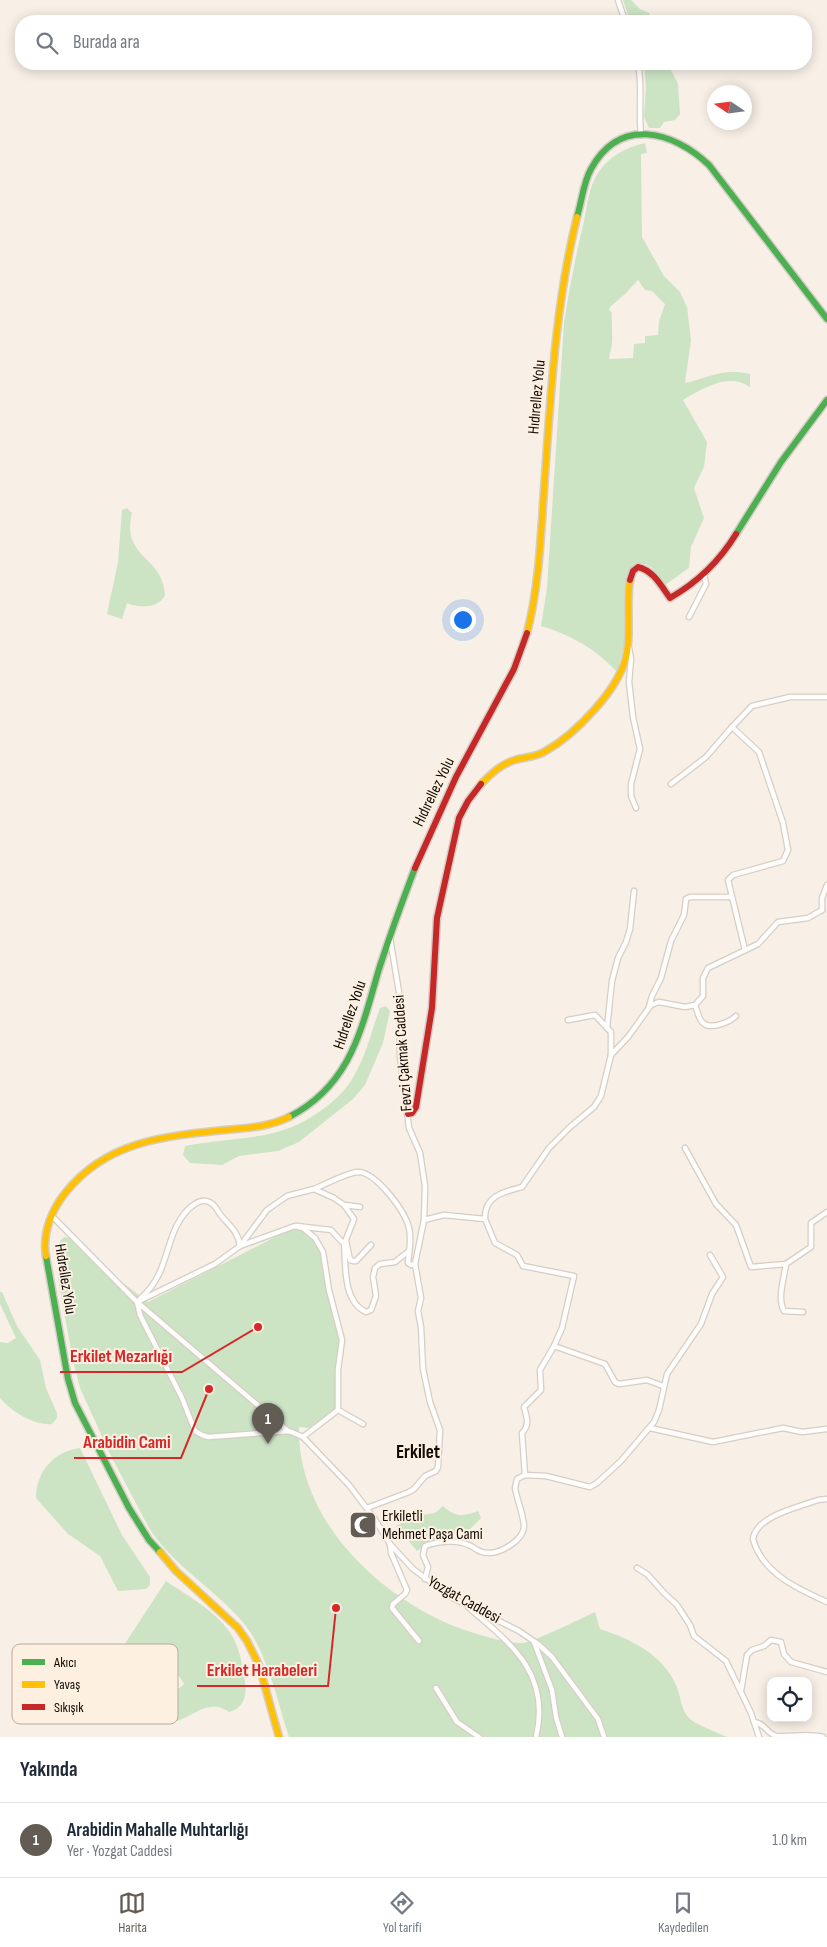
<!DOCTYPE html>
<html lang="tr">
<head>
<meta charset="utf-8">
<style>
	:root { --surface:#fff; --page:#f6f6f7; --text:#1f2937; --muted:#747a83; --line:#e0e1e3; --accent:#625c55 }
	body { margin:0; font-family:"Sofia Sans Condensed",sans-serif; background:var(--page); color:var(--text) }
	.controls { position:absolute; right:15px; bottom:15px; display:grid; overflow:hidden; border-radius:10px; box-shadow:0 2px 12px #0003 }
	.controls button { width:45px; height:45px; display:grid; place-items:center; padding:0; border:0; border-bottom:1px solid var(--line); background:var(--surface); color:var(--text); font:25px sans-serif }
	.compass { position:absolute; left:707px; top:85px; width:45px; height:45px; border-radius:50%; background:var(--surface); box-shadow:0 2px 12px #0003; rotate:283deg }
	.you { position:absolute; left:462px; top:619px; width:18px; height:18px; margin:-12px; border:4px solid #fff; border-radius:50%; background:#1a73e8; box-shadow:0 0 0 8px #1a73e833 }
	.badge { display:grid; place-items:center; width:32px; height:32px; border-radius:50%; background:var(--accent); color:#fff; font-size:16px; font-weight:700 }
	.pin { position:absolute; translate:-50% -41px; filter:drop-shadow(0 1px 2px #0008) }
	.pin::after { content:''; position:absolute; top:26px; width:18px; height:15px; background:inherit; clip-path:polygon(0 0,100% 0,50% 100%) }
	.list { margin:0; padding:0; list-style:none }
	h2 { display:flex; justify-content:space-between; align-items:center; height:65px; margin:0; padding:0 20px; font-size:21px }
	h2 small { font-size:16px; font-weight:400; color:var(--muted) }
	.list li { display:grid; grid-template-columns:32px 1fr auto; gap:15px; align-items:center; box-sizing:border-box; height:75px; padding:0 20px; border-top:1px solid var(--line) }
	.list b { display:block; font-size:19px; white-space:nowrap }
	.list p { margin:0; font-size:16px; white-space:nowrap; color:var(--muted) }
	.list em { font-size:16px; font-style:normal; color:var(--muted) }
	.icon { flex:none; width:28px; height:28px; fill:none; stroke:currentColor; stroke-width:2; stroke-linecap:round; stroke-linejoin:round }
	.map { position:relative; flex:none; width:827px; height:1737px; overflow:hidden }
	.search { position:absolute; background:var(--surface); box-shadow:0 2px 12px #0003; left:15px; right:15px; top:15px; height:55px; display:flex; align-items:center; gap:12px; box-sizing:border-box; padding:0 18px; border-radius:20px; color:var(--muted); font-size:19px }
	.sheet { height:140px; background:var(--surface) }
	nav { display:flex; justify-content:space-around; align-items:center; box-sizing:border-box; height:70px; border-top:1px solid var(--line); background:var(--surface); font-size:14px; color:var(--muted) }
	nav a { display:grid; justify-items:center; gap:2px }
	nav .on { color:var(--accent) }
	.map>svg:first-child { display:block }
	.green { fill:#cce4c4; fill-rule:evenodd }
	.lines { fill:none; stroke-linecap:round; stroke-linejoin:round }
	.street-casing { stroke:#d5cec6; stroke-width:7 }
	.fast-casing { stroke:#d5cec6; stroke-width:9 }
	.slow-casing { stroke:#d5cec6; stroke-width:9 }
	.jam-casing { stroke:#d5cec6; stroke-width:9 }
	.street { stroke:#fefdfb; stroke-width:4.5 }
	.fast { stroke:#4caf50; stroke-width:6 }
	.slow { stroke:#ffc107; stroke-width:6 }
	.jam { stroke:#c62828; stroke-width:6 }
	.labels { text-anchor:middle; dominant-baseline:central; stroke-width:4; stroke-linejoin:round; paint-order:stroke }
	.street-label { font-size:16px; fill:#110c06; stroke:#fef0e1 }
	.poi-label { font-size:16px; fill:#110c06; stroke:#fef0e1; text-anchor:start }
	.quarter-label { font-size:19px; font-weight:bold; fill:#110c06; stroke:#fef0e1 }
	.key { fill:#fef0e1; stroke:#b7ac9f; stroke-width:1 }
	.key-label { font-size:14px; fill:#110c06 }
	.leader { fill:none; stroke:#d62828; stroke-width:2 }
	.callout-dot { fill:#d62828; stroke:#fef0e1; stroke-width:2 }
	.callout-label { font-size:18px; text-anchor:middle; font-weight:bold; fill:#d62828; stroke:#fef0e1; stroke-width:4; stroke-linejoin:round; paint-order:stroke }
</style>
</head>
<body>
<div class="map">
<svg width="827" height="1737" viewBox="0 0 827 1737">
	<rect width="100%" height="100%" fill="#f8f0e7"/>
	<g class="green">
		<path d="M623,0H631L640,9L649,13L651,21H630Z"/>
		<path d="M644,64H668L678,84L680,114L675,120L664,122L660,128H649L644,117L646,86Z"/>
		<path d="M645,143L647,153L641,154L642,237L664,276L680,292L687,307L691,340L685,383C711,377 722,368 750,374V387C727,372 703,389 683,400L707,442L704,467L694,488L704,518L691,547L689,568L665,585L652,568L645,564L637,565L629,578L625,642L617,672C596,649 571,635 541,626L547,588L564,323C569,289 576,255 584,221C587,205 589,187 598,173C608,157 626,147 645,143ZM638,280L645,290L652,291L665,304L659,321L658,335L645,336V343L634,344L633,358L609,359C609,353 612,348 612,343C613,333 611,323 612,313L609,310L610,307L625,294Z"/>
		<path d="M127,508L132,513C121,559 163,555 165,595C159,609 139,608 127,603L122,619L107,614L118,562L122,510Z"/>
		<path d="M386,1006L390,1011L383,1043L365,1085L353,1099L299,1142L278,1151L239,1156L222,1165L190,1163L183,1155L185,1146C235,1136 279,1143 323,1109C334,1101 345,1091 352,1079C366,1057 371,1032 380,1008Z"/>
		<path d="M304,1229L320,1241L329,1289L342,1336L336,1410L309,1428L299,1427C297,1525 389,1608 477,1634C491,1638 507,1643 522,1643C532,1643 582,1618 595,1612L600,1629C631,1639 662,1654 676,1685C681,1695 680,1709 689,1718C696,1725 717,1732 727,1737H289C277,1701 269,1657 246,1626C217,1590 174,1567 149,1528L110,1454L80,1388L72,1356L58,1278V1260L60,1241L64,1237L69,1238L92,1259L148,1302L287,1231Z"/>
		<path d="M0,1292H2L17,1326L40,1360L46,1388L57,1413V1418L52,1424C34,1426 11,1411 0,1398V1342L8,1343L16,1338L0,1304Z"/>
		<path d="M80,1448L122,1535L150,1577V1585L146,1589L118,1591L100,1556L68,1534L36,1498C36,1472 54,1451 80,1448Z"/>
		<path d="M443,1506C455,1517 462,1517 478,1511L481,1518L468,1531L450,1533L449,1539L433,1540L417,1551L396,1526L415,1516L435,1513Z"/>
		<path d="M166,1581C192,1599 230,1618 239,1652C242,1662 243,1672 245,1682C247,1696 244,1708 229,1712C223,1708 218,1706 211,1707C198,1708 187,1719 174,1722C171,1723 166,1721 164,1718C154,1706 177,1691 184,1684C166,1649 141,1681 122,1655V1648Z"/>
	</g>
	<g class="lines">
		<g class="street-casing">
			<g id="street">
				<path d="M618,0L625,21"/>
				<path d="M638,64C643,87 638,110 641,134"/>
				<path d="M689,617L706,584L704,574"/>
				<path d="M629,648L631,659L629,682L633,717L640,749L631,784V796L636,808"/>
				<path d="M671,784L706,757L732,727"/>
				<path d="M822,910V898L827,885"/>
				<path d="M745,950L728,880L733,875L783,861L788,850L783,823L759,752L732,727L752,706L790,697H827"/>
				<path d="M695,1005C697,1010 699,1020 703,1023C711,1030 730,1022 736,1016"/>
				<path d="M649,1007L652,996L661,978L671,941L684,915L686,899L690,897H731"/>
				<path d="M568,1020L595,1015L611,1032V1055"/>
				<path d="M607,1028L612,981L618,958L626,942L630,929L634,891"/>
				<path d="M685,1148L716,1204L736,1225L751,1267L786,1264"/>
				<path d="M314,1189C326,1184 346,1173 358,1172C376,1172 405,1211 409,1228C412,1240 409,1251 408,1263L411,1265L415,1264"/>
				<path d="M345,1205L360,1207"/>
				<path d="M52,1216L137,1302L140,1315L182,1398L195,1431L202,1435L208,1437L289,1431L303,1437L349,1485L374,1518L390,1544L413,1569L453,1598L519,1631L538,1644L552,1657L598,1719L604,1737"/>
				<path d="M485,1219C484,1196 503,1192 522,1187L549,1148L570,1127L594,1107L601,1096L611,1055L628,1037L651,1005L659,1002L685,1007L695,1005L703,996V978L708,968L758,944L778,922L808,918L822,910"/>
				<path d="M424,1220L444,1215L485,1219L495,1243L517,1255L523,1266L574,1276L562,1328L554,1346L605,1364L615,1382L619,1384L647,1380L663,1386"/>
				<path d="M346,1241L350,1260L353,1261H356L371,1245"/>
				<path d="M344,1242C346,1264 342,1301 366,1312L371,1310L376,1296L373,1277L375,1268L380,1264L395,1262L409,1251"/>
				<path d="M240,1246L295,1226L303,1228L315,1238L323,1252L329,1290L342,1340L338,1370V1410L303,1437"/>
				<path d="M140,1299C148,1292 154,1284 159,1274C166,1259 169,1242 176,1227C184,1211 204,1187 218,1211C226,1224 238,1229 240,1246"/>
				<path d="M137,1302L215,1264L240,1246L267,1210L287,1196L314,1189L334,1198L344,1205L354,1219L345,1242H342L331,1230L297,1226"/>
				<path d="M137,1302L288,1431"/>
				<path d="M803,1312L784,1311C777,1298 784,1279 786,1264L811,1247V1223L827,1212"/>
				<path d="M338,1410L363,1424"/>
				<path d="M650,1428L713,1442L783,1428L802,1432L827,1429"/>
				<path d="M525,1475L522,1433C530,1425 527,1418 524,1407L541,1390L540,1370L554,1346"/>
				<path d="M827,1499L818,1500C799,1507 756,1516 753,1539C762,1573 798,1589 827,1602"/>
				<path d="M367,1508L409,1492L414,1489L425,1476L436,1471L438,1467L440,1430L430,1402L423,1369L421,1327L418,1311L421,1298L415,1264L424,1220L425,1186L420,1153L409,1128L400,1057L399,992L390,938"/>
				<path d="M390,1544L391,1553L407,1590L405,1594L393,1604L392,1608L419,1641"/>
				<path d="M637,1568L647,1574L664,1593L677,1605L690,1625L694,1636L726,1661L751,1713L759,1737"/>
				<path d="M425,1579L428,1567L423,1555L425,1546C439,1541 457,1539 471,1546C477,1550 481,1553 489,1553C501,1553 524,1540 524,1526C523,1513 517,1500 515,1488L517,1479L525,1475L546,1476L590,1487L597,1483L621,1461L654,1422L659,1410L667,1374L701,1324L712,1294L723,1277L710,1255"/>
				<path d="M468,1607C511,1644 551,1673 536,1737"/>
				<path d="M534,1642L552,1690L556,1717L562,1737"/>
				<path d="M436,1688L457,1722L479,1737"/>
				<path d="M741,1691L747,1655L752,1650L764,1646L771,1640L781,1642L784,1654L791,1662L827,1672"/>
				<path d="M754,1722C765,1723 766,1733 776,1736C791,1737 808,1733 823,1737"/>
			</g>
		</g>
		<g class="fast-casing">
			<g id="fast">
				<path d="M577,217C582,201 583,183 591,169C620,116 673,131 709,165L827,319"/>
				<path d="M736,534L781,462L827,400"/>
				<path d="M289,1117C351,1085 361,1030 379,969C390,935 402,902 415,868"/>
				<path d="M46,1256L68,1379L75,1403L129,1508L149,1540L160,1552"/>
			</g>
		</g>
		<g class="slow-casing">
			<g id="slow">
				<path d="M527,633C540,583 541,528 545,476C551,389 556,302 577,217"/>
				<path d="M481,784C491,774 501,764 515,760C525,757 535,757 544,752C575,735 622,687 627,652C631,628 626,604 630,580"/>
				<path d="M46,1256C42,1233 52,1209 66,1192C107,1141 165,1136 225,1130C247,1128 269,1127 289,1117"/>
				<path d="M160,1552L176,1571L238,1628L247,1641L259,1665L279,1737"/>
			</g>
		</g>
		<g class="jam-casing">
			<g id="jam">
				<path d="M630,580L633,571L638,567C654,571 661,586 670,598C698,582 719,562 736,534"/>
				<path d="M415,868L456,777L514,669L527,633"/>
				<path d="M408,1114L412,1113L416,1107L432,1008L437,918L459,818L468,801L481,784"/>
			</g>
		</g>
		<use href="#street" class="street"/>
		<use href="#fast" class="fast"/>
		<use href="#slow" class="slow"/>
		<use href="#jam" class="jam"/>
	</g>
	<defs>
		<g id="mosque-square" transform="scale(1.4375)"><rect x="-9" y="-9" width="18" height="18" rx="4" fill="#625c55" stroke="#fef0e1"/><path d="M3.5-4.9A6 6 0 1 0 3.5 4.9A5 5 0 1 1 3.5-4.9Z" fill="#fff"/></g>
	</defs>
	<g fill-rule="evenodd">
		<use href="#mosque-square" x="363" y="1525"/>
	</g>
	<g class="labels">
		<g class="street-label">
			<text transform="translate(537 397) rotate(-85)">Hıdırellez Yolu</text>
			<text transform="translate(434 792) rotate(-64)">Hıdırellez Yolu</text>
			<text transform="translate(350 1015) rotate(-71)">Hıdrellez Yolu</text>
			<text transform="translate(403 1053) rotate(-94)">Fevzi Çakmak Caddesi</text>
			<text transform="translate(65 1279) rotate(81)">Hıdrellez Yolu</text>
			<text transform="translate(464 1600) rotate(29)">Yozgat Caddesi</text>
		</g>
		<g class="poi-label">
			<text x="382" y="1516">Erkiletli<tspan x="382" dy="18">Mehmet Paşa Cami</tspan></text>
		</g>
		<g class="quarter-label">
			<text x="418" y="1452">Erkilet</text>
		</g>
	</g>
	<rect x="12" y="1644" width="166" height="80" rx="8" class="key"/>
	<rect x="22" y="1659" width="23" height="6" fill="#4caf50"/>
	<rect x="22" y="1681" width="23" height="7" fill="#ffc107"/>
	<rect x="22" y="1704" width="23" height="6" fill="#c62828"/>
	<g class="key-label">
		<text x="54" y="1667">Akıcı</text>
		<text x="54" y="1689">Yavaş</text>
		<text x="54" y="1712">Sıkışık</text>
	</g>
	<path class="leader" d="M258 1327L182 1372H60M209 1389L181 1458H74M336 1608L328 1686H197"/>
	<g class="callout-dot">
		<circle cx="258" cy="1327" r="5"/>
		<circle cx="209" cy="1389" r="5"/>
		<circle cx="336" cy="1608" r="5"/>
	</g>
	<g class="callout-label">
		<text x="121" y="1362">Erkilet Mezarlığı</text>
		<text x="127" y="1448">Arabidin Cami</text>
		<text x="262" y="1676">Erkilet Harabeleri</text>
	</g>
</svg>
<div class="controls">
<button><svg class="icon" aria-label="locate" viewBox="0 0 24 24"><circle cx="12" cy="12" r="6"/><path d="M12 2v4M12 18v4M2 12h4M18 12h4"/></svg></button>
</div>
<svg class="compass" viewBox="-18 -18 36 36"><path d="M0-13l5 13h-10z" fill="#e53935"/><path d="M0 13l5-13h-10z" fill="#747a83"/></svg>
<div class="you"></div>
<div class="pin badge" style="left:268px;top:1444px">1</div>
<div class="search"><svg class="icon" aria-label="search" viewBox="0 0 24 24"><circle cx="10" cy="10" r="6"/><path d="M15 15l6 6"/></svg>Burada ara</div>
</div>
<section class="sheet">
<h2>Yakında<small></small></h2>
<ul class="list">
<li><span class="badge">1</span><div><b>Arabidin Mahalle Muhtarlığı</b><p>Yer · Yozgat Caddesi</p></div><em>1.0 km</em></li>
</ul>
</section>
<nav>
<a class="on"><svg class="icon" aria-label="map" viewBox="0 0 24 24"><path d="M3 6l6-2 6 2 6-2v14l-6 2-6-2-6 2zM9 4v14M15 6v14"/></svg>Harita</a>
<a><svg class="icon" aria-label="directions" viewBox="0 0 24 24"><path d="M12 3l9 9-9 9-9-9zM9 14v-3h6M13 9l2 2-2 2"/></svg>Yol tarifi</a>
<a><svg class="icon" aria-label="saved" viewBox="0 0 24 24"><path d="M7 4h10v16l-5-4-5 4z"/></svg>Kaydedilen</a>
</nav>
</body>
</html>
